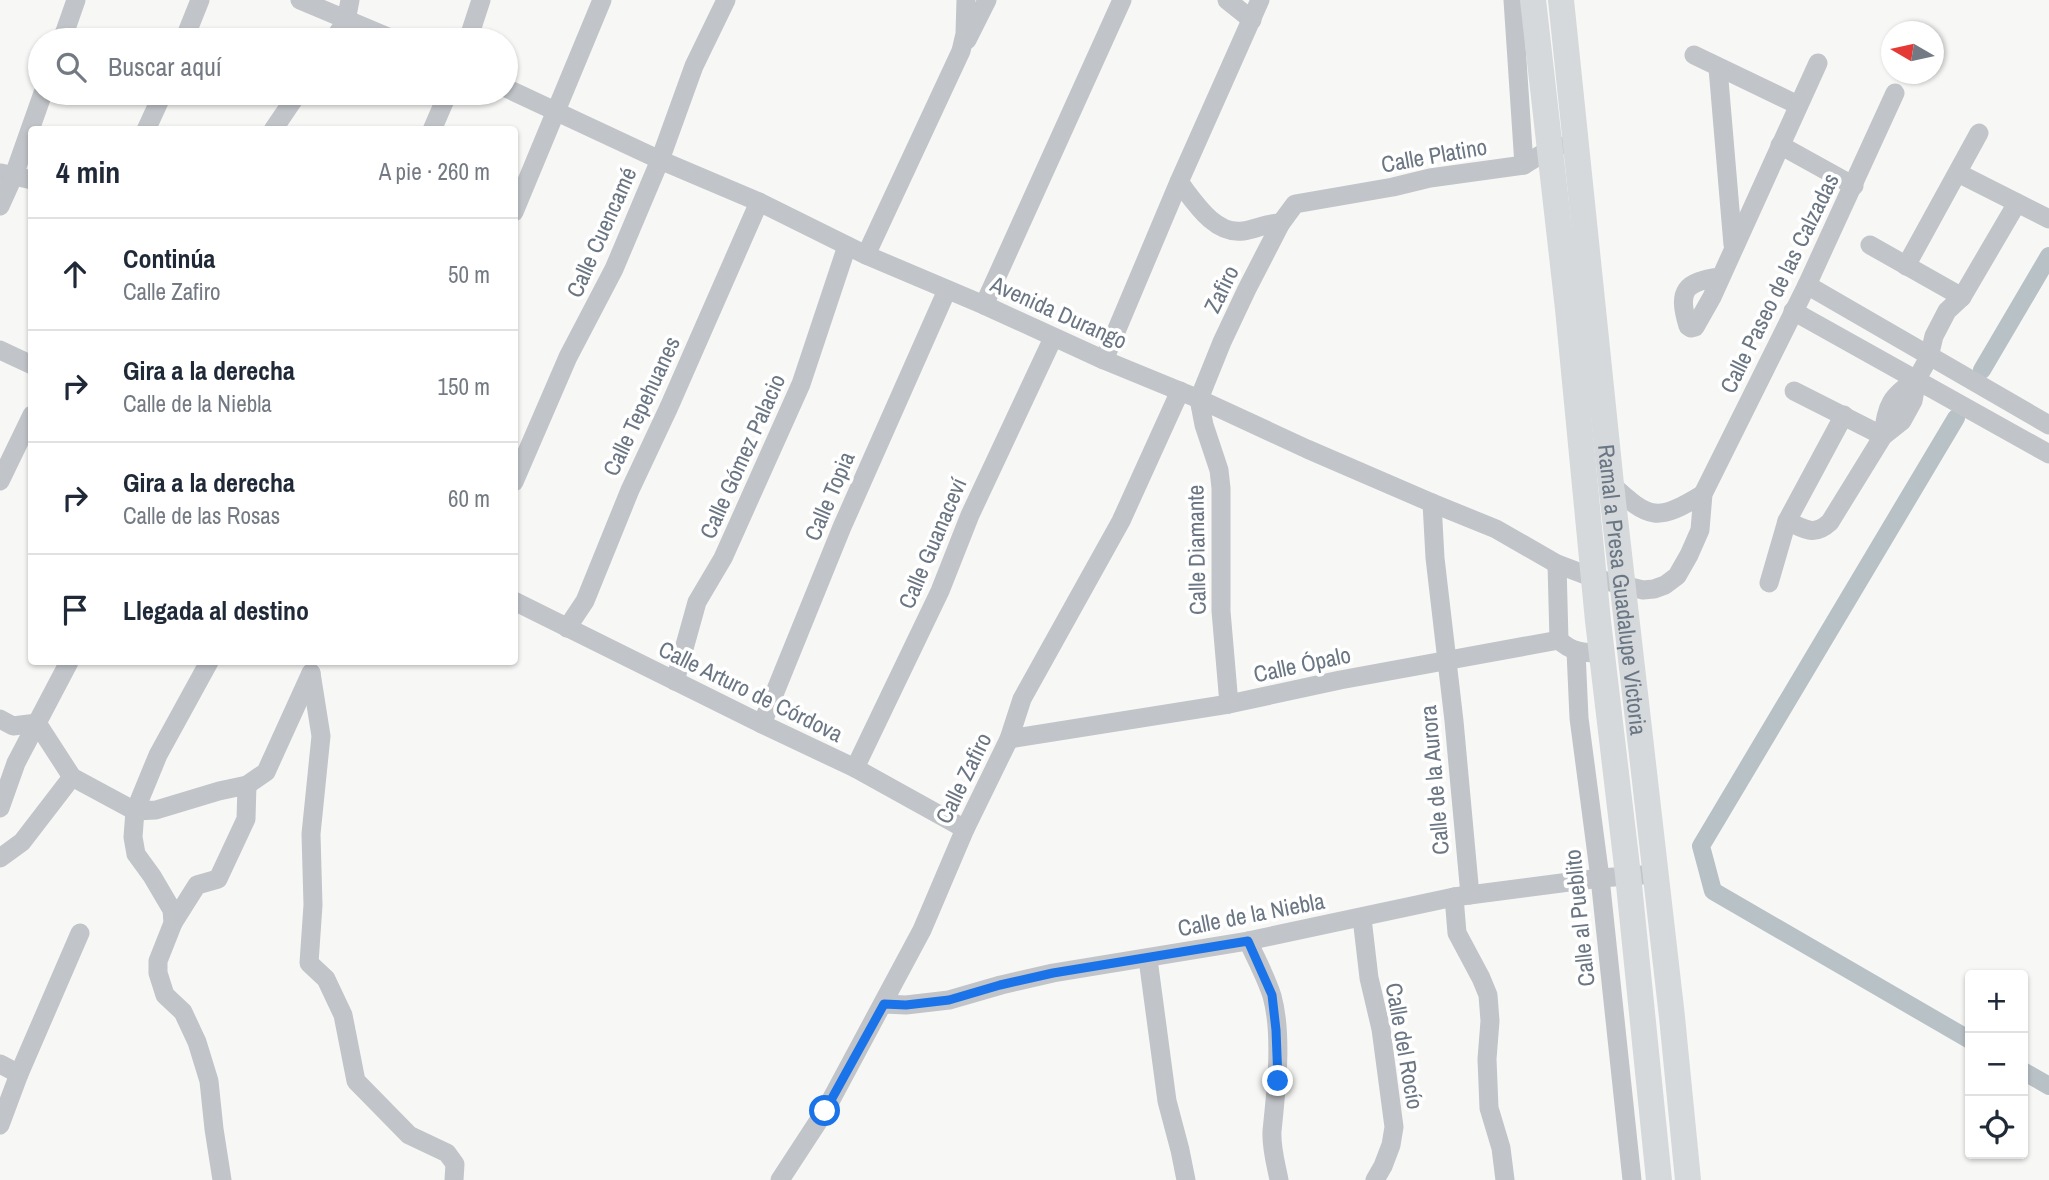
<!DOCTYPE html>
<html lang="es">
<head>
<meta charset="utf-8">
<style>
	:root { --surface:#fff; --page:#f2f2f3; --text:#1f2937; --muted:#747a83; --line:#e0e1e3 }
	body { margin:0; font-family:"Archivo Narrow",sans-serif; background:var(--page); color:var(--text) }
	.controls { position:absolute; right:21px; bottom:21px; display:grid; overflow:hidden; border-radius:7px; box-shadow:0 2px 5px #0004 }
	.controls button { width:63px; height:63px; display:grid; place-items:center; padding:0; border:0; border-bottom:2px solid var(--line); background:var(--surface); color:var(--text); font:35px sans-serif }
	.compass { position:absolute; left:1881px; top:21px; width:63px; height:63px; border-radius:50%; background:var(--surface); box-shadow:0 2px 5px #0004; rotate:279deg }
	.stop { position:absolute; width:21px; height:21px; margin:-16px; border:5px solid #1a73e8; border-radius:50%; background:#fff }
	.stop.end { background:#1a73e8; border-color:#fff; box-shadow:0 2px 7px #0008 }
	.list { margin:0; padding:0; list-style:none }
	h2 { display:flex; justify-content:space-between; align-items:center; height:91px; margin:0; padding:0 28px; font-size:30px }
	h2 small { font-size:23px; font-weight:400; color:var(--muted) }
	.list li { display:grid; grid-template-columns:46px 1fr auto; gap:21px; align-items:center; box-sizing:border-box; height:112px; padding:0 28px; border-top:2px solid var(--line) }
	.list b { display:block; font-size:26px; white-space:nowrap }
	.list p { margin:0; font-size:23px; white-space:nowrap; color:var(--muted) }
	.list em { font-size:23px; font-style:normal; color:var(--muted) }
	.icon { flex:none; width:38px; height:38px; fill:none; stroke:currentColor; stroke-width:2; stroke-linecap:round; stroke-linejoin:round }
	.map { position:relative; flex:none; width:2049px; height:1180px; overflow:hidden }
	.search { position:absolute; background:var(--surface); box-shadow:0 2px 5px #0004; left:28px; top:28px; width:490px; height:77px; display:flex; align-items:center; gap:18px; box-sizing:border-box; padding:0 24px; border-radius:38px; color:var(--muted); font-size:26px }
	.panel { position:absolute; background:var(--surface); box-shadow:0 2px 5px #0004; left:28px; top:126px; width:490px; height:539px; border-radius:7px }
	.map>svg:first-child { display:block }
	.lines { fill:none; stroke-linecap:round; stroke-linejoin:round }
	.canal { stroke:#b8c1c6; stroke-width:18 }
	.minor { stroke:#c1c4c8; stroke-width:19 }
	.secondary { stroke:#d5d9dc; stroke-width:26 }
	.route { stroke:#1a73e8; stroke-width:9 }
	.labels { text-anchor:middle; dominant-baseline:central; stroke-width:7; stroke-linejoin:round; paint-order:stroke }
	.street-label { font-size:23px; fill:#6a7683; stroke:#fff }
</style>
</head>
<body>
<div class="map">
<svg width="2049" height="1180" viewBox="0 0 2049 1180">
	<rect width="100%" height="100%" fill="#f7f8f5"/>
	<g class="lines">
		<g class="canal">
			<path d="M1982,370L2049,256"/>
			<path d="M1956,418L1701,846L1713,891L1970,1040"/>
			<path d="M2023,1071L2049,1086"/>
		</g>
		<g class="minor">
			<path d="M300,0L395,40"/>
			<path d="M1227,0L1252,20"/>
			<path d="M1513,0L1524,165"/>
			<path d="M62,40L76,0"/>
			<path d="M184,40L200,0"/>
			<path d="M333,40L346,21L350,0"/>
			<path d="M468,40L481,0"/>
			<path d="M967,40L987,0"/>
			<path d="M1694,55L1798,105"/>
			<path d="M1718,68L1733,245"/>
			<path d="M506,88L660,160L759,202L866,255L984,305L1104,360L1199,399L1307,449L1432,503L1496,529L1557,564L1594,578L1643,590L1654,589L1665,585L1677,576L1689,555L1700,530L1703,494L1807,285L1895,93"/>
			<path d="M146,130L163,93"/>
			<path d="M273,130L298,93"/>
			<path d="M432,130L448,93"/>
			<path d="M1780,145L1854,186"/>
			<path d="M1,173L32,180"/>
			<path d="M1958,173L2049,219"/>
			<path d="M1179,182C1194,201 1214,235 1243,231C1256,229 1267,223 1281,223"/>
			<path d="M0,206L14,175L43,93"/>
			<path d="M514,212L602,0"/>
			<path d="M1870,245L1962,297"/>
			<path d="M866,255L961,51L965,34L966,0"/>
			<path d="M1906,266L1979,133"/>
			<path d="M1720,277C1685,282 1677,290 1688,326L1691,328L1695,327L1712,297L1818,63"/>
			<path d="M1807,285L2049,425"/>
			<path d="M984,305L1122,0"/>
			<path d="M1793,311L2049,454"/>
			<path d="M0,350L32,365"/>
			<path d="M1104,360L1179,182L1260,0"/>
			<path d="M1794,391L1883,436"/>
			<path d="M1883,436C1887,404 1890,397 1917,379"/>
			<path d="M0,481L32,415"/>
			<path d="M514,482L568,357L614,269L660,160L694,66L726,0"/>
			<path d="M1611,484C1650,520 1657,522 1703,494"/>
			<path d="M1432,503L1435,558L1454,721L1470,895"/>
			<path d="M1787,521C1805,529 1814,537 1830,522L1883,436L1902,421L1913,401L1917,379L1929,357L1934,336L1947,311L1962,297L2017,203"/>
			<path d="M1557,564L1559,640"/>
			<path d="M1769,583L1787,521L1844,415"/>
			<path d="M514,601L762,724L855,768L965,829"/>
			<path d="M567,628L585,601L630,490L669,407L759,202"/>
			<path d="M1576,651L1579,718L1600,878L1632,1180"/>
			<path d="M209,662L158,755L135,811L133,837L136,854L152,876L172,910L173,923L158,961V973L165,995L183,1012L197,1042L209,1081L214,1129L222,1180"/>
			<path d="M311,673L321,736L311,834L313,905L309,963L326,979L343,1015L356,1081L409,1135L447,1153L455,1164L454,1180"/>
			<path d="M675,681L697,602L723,558L801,384L847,246"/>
			<path d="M1229,704L1221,611V488L1219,470L1204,425L1199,399L1222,342L1247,289L1281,223L1295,204L1393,187L1430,178L1524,165L1550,149L1559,146"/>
			<path d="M0,719L13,726L37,723"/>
			<path d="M37,723L72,777L135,811L156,810L219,791L247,785L266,772L311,673"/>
			<path d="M762,724L842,527L947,290"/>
			<path d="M1009,739L1229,704L1340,680L1559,640C1571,652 1584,653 1601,653"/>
			<path d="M855,768L940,591L970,515L1053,338"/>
			<path d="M0,808L16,763L69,662"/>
			<path d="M0,858L22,842L72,777"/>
			<path d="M1454,897L1457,933L1481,978L1488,995L1490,1021L1487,1059L1489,1108L1501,1148L1505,1180"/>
			<path d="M1362,918L1369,978L1381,1029L1394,1127L1391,1145L1383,1166L1375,1180"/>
			<path d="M173,923L197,885L218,879L246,819L247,785"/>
			<path d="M1248,941C1256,959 1266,977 1272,996C1283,1036 1276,1091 1272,1131C1271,1148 1276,1164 1279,1180"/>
			<path d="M1148,959L1167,1101L1180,1150L1186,1180"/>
			<path d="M884,1004L906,1005L949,1000L1001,985L1053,973L1248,941L1454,897L1600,878L1656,874"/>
			<path d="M0,1064L19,1074"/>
			<path d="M0,1125L19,1074L80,933"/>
			<path d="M780,1180L825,1111L922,930L965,829L1009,739L1022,699L1121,521L1180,391"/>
		</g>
		<g class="secondary">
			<path d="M1533,0L1568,309L1598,621L1628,875L1659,1180"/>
			<path id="s1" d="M1561,0L1611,484L1672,1017L1688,1180"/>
		</g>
	</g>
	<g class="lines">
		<path class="route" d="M825,1111L884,1004L906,1005L949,1000L1000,985L1053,973L1248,941L1272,995L1276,1030L1278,1081"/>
	</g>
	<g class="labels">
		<g class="street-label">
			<text transform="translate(1434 155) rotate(-10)">Calle Platino</text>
			<text transform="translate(601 232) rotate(-66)">Calle Cuencamé</text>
			<text transform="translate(1779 283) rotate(-64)">Calle Paseo de las Calzadas</text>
			<text transform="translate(1221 289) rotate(-64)">Zafiro</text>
			<text transform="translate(1059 312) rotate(24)">Avenida Durango</text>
			<text transform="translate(641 406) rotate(-65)">Calle Tepehuanes</text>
			<text transform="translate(742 456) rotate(-66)">Calle Gómez Palacio</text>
			<text transform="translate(829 496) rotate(-67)">Calle Topia</text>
			<text transform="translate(932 543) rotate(-67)">Calle Guanaceví</text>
			<text transform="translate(1196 550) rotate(-91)">Calle Diamante</text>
			<text stroke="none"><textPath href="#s1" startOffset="593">Ramal a Presa Guadalupe Victoria</textPath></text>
			<text transform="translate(1302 664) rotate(-12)">Calle Ópalo</text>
			<text transform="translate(751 691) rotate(26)">Calle Arturo de Córdova</text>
			<text transform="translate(963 778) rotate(-64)">Calle Zafiro</text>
			<text transform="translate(1434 780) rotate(-95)">Calle de la Aurora</text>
			<text transform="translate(1251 914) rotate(-11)">Calle de la Niebla</text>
			<text transform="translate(1579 918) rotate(-96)">Calle al Pueblito</text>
			<text transform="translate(1405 1046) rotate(80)">Calle del Rocío</text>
		</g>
	</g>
</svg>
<div class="controls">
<button>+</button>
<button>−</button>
<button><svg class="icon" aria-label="locate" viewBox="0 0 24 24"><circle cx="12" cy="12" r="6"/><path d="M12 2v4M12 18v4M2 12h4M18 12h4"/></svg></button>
</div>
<svg class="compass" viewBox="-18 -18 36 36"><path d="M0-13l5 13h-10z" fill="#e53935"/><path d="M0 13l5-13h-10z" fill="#747a83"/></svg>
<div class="stop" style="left:825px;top:1111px"></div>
<div class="stop end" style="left:1278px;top:1081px"></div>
<div class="search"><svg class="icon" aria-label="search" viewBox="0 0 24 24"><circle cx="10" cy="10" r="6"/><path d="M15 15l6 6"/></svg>Buscar aquí</div>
<section class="panel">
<h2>4 min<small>A pie · 260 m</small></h2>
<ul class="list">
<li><svg class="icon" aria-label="ahead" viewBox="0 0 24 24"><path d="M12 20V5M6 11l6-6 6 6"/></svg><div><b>Continúa</b><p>Calle Zafiro</p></div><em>50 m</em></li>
<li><svg class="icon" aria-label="right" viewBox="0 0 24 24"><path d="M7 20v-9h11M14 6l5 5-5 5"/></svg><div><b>Gira a la derecha</b><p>Calle de la Niebla</p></div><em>150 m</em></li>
<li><svg class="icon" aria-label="right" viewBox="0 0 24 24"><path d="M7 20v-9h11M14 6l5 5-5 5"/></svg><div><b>Gira a la derecha</b><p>Calle de las Rosas</p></div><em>60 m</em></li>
<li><svg class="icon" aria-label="arrive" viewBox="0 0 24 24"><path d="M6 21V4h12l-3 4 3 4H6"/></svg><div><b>Llegada al destino</b></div></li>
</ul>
</section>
</div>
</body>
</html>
